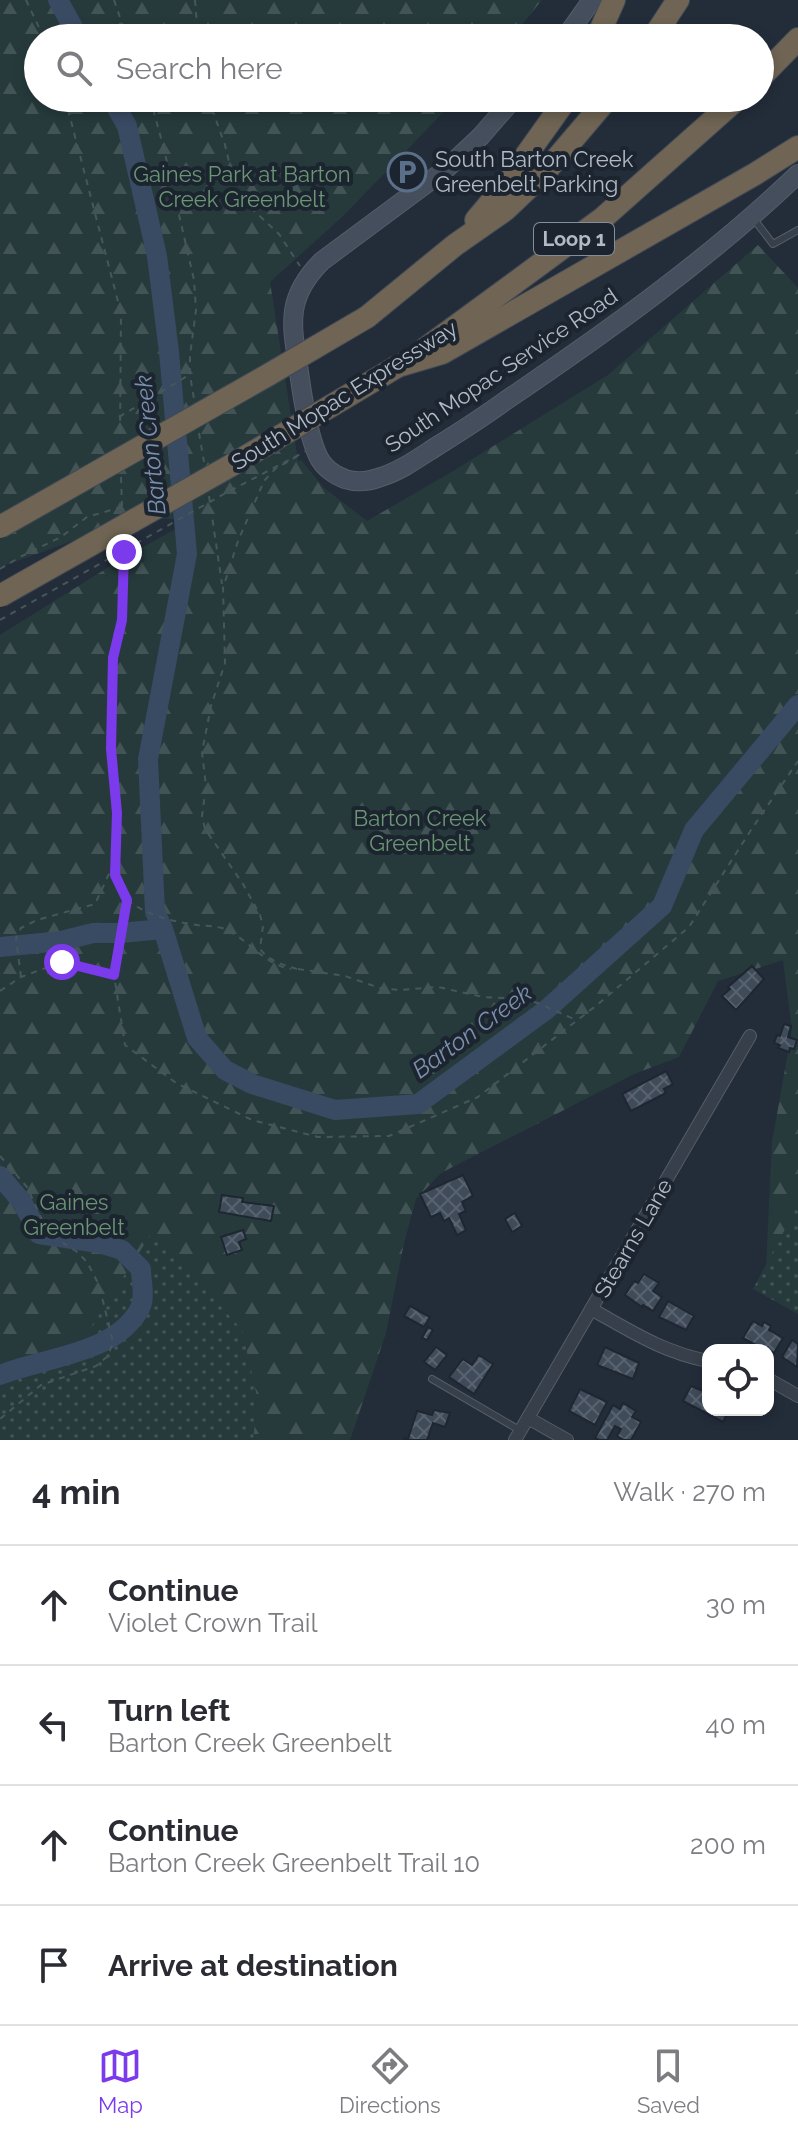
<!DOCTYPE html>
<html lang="en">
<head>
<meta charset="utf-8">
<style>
	:root { --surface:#fff; --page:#f7f7f7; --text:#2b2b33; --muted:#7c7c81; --line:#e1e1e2; --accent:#7c3aed }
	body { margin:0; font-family:Raleway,sans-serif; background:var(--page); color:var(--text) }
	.controls { position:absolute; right:24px; bottom:24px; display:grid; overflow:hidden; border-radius:16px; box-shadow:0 4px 12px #0003 }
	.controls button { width:72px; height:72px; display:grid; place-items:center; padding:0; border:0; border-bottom:2px solid var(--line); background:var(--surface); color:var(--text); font:40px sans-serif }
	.stop { position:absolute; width:24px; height:24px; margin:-18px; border:6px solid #7c3aed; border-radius:50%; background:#fff }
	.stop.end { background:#7c3aed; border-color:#fff; box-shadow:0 2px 8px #0008 }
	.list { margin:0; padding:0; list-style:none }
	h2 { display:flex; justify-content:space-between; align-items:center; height:104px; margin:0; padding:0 32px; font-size:34px }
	h2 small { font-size:26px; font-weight:400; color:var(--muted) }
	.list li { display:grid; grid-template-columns:52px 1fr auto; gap:24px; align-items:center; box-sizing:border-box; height:120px; padding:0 32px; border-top:2px solid var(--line) }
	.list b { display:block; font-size:30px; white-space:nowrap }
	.list p { margin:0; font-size:26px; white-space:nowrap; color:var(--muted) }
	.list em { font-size:26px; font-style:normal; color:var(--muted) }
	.icon { flex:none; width:44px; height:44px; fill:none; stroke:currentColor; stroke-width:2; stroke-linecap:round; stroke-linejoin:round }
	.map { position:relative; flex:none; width:798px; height:1440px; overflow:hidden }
	.search { position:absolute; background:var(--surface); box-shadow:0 4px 12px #0003; left:24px; right:24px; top:24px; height:88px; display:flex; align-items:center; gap:20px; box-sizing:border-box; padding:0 28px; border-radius:44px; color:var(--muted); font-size:30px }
	.sheet { height:584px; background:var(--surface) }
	nav { display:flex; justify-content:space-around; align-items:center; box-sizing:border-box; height:112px; border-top:2px solid var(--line); background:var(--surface); font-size:22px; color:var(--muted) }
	nav a { display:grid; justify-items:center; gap:4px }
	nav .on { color:var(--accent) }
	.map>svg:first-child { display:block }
	.forest { fill:url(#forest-firs) }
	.park { fill:url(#park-dots) }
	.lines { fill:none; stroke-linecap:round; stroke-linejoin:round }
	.river { stroke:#394a63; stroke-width:20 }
	.building { fill:url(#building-cross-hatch); stroke:#1e2631; stroke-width:2 }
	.service-casing { stroke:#555d68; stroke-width:8 }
	.minor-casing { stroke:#555d68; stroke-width:14 }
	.secondary-casing { stroke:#555d68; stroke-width:20 }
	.motorway-casing { stroke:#424a55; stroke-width:24 }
	.path { stroke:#45575a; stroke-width:2; stroke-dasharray:6 6; stroke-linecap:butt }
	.service { stroke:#373f4a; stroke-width:6 }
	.minor { stroke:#373f4a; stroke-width:12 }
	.secondary { stroke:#454e5d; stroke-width:18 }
	.motorway { stroke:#706554; stroke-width:22 }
	.motorway-bridge-casing { stroke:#424a55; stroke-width:24; stroke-linecap:butt }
	.path-bridge { stroke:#45575a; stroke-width:2; stroke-dasharray:6 6; stroke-linecap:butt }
	.motorway-bridge { stroke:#706554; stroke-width:22 }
	.route { stroke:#7c3aed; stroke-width:10 }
	.labels { text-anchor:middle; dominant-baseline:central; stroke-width:8; stroke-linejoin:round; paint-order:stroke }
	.shield { fill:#1c242f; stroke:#858d99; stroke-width:2 }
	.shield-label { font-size:20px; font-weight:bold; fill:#b2bac6 }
	.poi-label { font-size:22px; fill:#b2bac6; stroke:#1c242f; text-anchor:start }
	.park-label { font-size:22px; fill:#6a9674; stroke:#1c242f }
	.street-label { font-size:22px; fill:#b2bac6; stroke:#1c242f }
	.water-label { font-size:24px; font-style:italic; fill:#7b90ad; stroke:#1c242f }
</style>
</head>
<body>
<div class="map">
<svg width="798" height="1440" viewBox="0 0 798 1440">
	<defs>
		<pattern id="forest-firs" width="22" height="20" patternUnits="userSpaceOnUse" patternTransform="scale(2)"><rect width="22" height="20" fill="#263a3c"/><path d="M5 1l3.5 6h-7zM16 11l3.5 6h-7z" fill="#435457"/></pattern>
		<pattern id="park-dots" width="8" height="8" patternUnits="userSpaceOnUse" patternTransform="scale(2)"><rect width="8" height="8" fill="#263a3c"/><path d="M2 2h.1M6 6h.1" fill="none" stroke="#435457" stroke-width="1.8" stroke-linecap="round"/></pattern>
		<pattern id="building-cross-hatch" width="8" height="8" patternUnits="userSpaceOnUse" patternTransform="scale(2)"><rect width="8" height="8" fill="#3f4b59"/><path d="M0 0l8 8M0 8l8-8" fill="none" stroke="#58636f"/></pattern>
	</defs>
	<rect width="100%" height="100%" fill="#232d3a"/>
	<path class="forest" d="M0,0H542L511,38H38V98H457L344,215L270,282L298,461L301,460L324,488L367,521L450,473L608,375L758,245L798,288V1294L766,1268L772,1142L792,1030L783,960L718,981L679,1057L634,1074L441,1173L416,1199L404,1243L386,1333L350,1440H0V635L120,560L190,521L142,516L0,567Z"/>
	<g class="park">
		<path d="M798,1205V1314L753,1289Z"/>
		<path d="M153,1231L242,1330L258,1401L253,1440H0V1385L46,1351L82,1341Z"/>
	</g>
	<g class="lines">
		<g class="river">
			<path d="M58,0L79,38"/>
			<path d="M111,98L127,126L157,256L169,352L187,554L148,759L155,912L163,929L197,1038L225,1070L252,1084L335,1110L418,1104L546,1010L662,906L694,830L798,705"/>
			<path d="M0,947L61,941L93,933H120L163,929"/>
			<path d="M0,1176L22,1202L39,1234L99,1243L122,1250L141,1269C141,1279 145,1296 141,1306C119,1354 44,1357 0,1375"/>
		</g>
	</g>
	<g class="building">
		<path d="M752,966L764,979L736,1010L722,996L730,989L728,987Z"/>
		<path d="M784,1024L791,1026L788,1037L797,1040L794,1049L790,1048L789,1052L778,1048L780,1045L774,1043L777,1035L780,1036Z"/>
		<path d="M666,1071L673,1084L664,1089L666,1093L631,1111L622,1094Z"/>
		<path d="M463,1175L473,1196L462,1202L466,1211L459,1214L466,1230L457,1235L449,1218L444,1221L440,1213L431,1217L420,1194Z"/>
		<path d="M222,1195L243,1198L242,1202L274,1206L271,1221L219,1212Z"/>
		<path d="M515,1213L522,1226L512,1232L505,1219Z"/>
		<path d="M243,1230L246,1239L239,1242L242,1250L227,1255L221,1237Z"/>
		<path d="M644,1274L659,1283L653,1291L662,1297L653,1311L643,1305L642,1307L625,1295L634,1281L638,1283Z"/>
		<path d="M668,1301L694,1316L686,1330L659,1317Z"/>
		<path d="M410,1306L430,1317L424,1327L404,1316Z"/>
		<path d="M753,1321L762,1326L764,1322L771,1326L769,1330L783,1338L774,1353L764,1347L763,1349L743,1338Z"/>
		<path d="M428,1327L433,1330L427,1340L422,1338Z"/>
		<path d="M792,1340L798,1344L797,1367L782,1357Z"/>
		<path d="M436,1347L447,1355L435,1370L424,1362Z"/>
		<path d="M605,1347L639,1363L633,1379L597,1365Z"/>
		<path d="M479,1355L493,1364L474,1394L449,1377L463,1359L472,1365Z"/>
		<path d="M691,1386L708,1393V1410H729L723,1422L683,1401Z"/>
		<path d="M580,1389L607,1402L595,1425L569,1411Z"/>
		<path d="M623,1403L636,1411L632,1417L641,1422L631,1440H624L617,1436L621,1429L615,1426L607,1440H599L595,1438L613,1405L620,1409Z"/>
		<path d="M434,1410L450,1413L445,1427L433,1423L427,1440H404L405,1438L408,1439L417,1411L432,1415Z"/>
	</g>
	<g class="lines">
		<g class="service-casing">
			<g id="service">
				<path d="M753,218L773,244L798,230"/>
				<path d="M432,1379L521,1431"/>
			</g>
		</g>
		<g class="minor-casing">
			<g id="minor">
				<path d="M591,1309C631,1331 662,1352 708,1361"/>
				<path d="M768,1379L798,1396"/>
				<path d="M528,1418L567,1440"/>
				<path d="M515,1440L750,1036"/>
			</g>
		</g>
		<g class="secondary-casing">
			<g id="secondary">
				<path d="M565,38L592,0"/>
				<path d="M514,98L481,136L446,169L322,261C282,301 293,329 300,379C303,400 309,437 318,456C323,467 334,475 345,479C357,483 370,481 381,477C400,471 417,459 434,448C458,433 482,418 505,401C607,332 709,259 798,174"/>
			</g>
		</g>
		<g class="motorway-casing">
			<g id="motorway">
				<path d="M597,38L614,0"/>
				<path d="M653,38L678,0"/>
				<path d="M760,78L798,39"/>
				<path d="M476,220L502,189L567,98"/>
				<path d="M367,317L455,245L505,210L546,171L608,98"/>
				<path d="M426,348L603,218L738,98"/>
				<path d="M398,366L442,353L755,174L798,147"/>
			</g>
		</g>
		<g class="path">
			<path d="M26,0L44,38"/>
			<path d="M114,0L127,38"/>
			<path d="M195,0L198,38"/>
			<path d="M65,98L121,313L120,438"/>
			<path d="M150,98L164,149L194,280L196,310L190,355V375L194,399"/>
			<path d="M208,98L225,145L237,195L279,234L300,266"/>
			<path d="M119,417L189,375"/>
			<path d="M199,433L204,462"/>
			<path d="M121,477L122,506"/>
			<path d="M209,496L222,584"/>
			<path d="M123,545L122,620L113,658L111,749L117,813L115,875L126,899"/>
			<path d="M0,569L20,557L61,537L87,517L122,507"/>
			<path d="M127,900L114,975L125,1045L176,1083L252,1120L318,1137L389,1136L478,1097L597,1005L689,927L751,830L798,761"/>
			<path d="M127,900C149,916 170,921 197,925C205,926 214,926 222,928C247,937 264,965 291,969"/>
			<path d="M297,969C283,965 269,961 260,949L263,926L260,915L243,884L205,829L202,816L206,786L202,752L211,706L225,663L223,588L238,541L264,481L275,469L301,454"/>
			<path d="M298,969L345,976L380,988L399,990L438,987L483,997L521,999L538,1003L576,1020"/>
			<path d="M21,977L16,938L21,928L37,920L95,904L115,861"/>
			<path d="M0,991L21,977L62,962L114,975"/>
			<path d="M0,1156L27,1187L44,1224L57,1239L76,1251L87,1262L99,1285L113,1342L108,1356L96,1366L41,1385L0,1419"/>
		</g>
		<use href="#service" class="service"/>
		<use href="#minor" class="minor"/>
		<use href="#secondary" class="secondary"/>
		<use href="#motorway" class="motorway"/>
		<g class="motorway-bridge-casing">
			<g id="motorway-bridge">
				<path d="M0,527L268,375L367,317"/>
				<path d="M0,596L230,466L398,366"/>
			</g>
		</g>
		<path class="path-bridge" d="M0,620L224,494L306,451"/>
		<use href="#motorway-bridge" class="motorway-bridge"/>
	</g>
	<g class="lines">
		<path class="route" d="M62,962L114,975L127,900L115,875L117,813L111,749L113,658L122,620L124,552"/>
	</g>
	<defs>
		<g id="parking-ring" transform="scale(2)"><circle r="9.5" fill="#1c242f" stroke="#5c6f8a" stroke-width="1.5"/><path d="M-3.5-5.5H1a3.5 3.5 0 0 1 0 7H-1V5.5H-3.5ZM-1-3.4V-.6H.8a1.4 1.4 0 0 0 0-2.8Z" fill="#5c6f8a"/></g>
	</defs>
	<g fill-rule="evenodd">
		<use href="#parking-ring" x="407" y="172"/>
	</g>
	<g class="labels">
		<rect class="shield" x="534" y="223" width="80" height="32" rx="6"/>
		<g class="shield-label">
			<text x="574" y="239">Loop 1</text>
		</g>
		<g class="poi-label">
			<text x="435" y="159">South Barton Creek<tspan x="435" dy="25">Greenbelt Parking</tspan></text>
		</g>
		<g class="park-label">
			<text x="242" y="174">Gaines Park at Barton<tspan x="242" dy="25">Creek Greenbelt</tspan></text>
			<text x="420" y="818">Barton Creek<tspan x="420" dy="25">Greenbelt</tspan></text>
			<text x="74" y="1202">Gaines<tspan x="74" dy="25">Greenbelt</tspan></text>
		</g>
		<g class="street-label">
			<text transform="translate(501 370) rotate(-34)">South Mopac Service Road</text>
			<text transform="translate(344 395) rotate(-32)">South Mopac Expressway</text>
			<text transform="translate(633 1238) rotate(-60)">Stearns Lane</text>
		</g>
		<g class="water-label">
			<text transform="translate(150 445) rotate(-96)">Barton Creek</text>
			<text transform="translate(472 1031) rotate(-36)">Barton Creek</text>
		</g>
	</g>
</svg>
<div class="controls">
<button><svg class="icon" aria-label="locate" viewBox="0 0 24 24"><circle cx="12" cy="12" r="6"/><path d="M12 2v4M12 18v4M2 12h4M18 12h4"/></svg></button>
</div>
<div class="stop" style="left:62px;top:962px"></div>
<div class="stop end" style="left:124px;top:552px"></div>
<div class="search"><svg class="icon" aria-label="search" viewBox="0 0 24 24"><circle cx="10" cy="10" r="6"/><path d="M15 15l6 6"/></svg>Search here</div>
</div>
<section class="sheet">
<h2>4 min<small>Walk · 270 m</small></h2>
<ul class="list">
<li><svg class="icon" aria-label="ahead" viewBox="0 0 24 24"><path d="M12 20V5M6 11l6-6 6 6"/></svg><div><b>Continue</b><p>Violet Crown Trail</p></div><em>30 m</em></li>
<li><svg class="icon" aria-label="left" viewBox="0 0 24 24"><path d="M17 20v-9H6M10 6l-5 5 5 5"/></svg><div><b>Turn left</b><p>Barton Creek Greenbelt</p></div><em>40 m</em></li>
<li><svg class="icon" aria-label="ahead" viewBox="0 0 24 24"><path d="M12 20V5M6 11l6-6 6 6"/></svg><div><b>Continue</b><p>Barton Creek Greenbelt Trail 10</p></div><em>200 m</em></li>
<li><svg class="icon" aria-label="arrive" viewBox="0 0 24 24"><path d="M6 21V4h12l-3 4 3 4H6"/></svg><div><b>Arrive at destination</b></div></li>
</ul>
</section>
<nav>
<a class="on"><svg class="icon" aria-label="map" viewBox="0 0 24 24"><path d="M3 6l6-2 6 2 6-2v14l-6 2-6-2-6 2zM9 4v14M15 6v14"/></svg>Map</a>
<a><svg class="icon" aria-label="directions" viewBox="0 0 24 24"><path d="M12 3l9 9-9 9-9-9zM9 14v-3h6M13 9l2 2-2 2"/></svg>Directions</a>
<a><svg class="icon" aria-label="saved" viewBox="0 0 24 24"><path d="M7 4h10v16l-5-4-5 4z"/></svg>Saved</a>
</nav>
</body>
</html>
